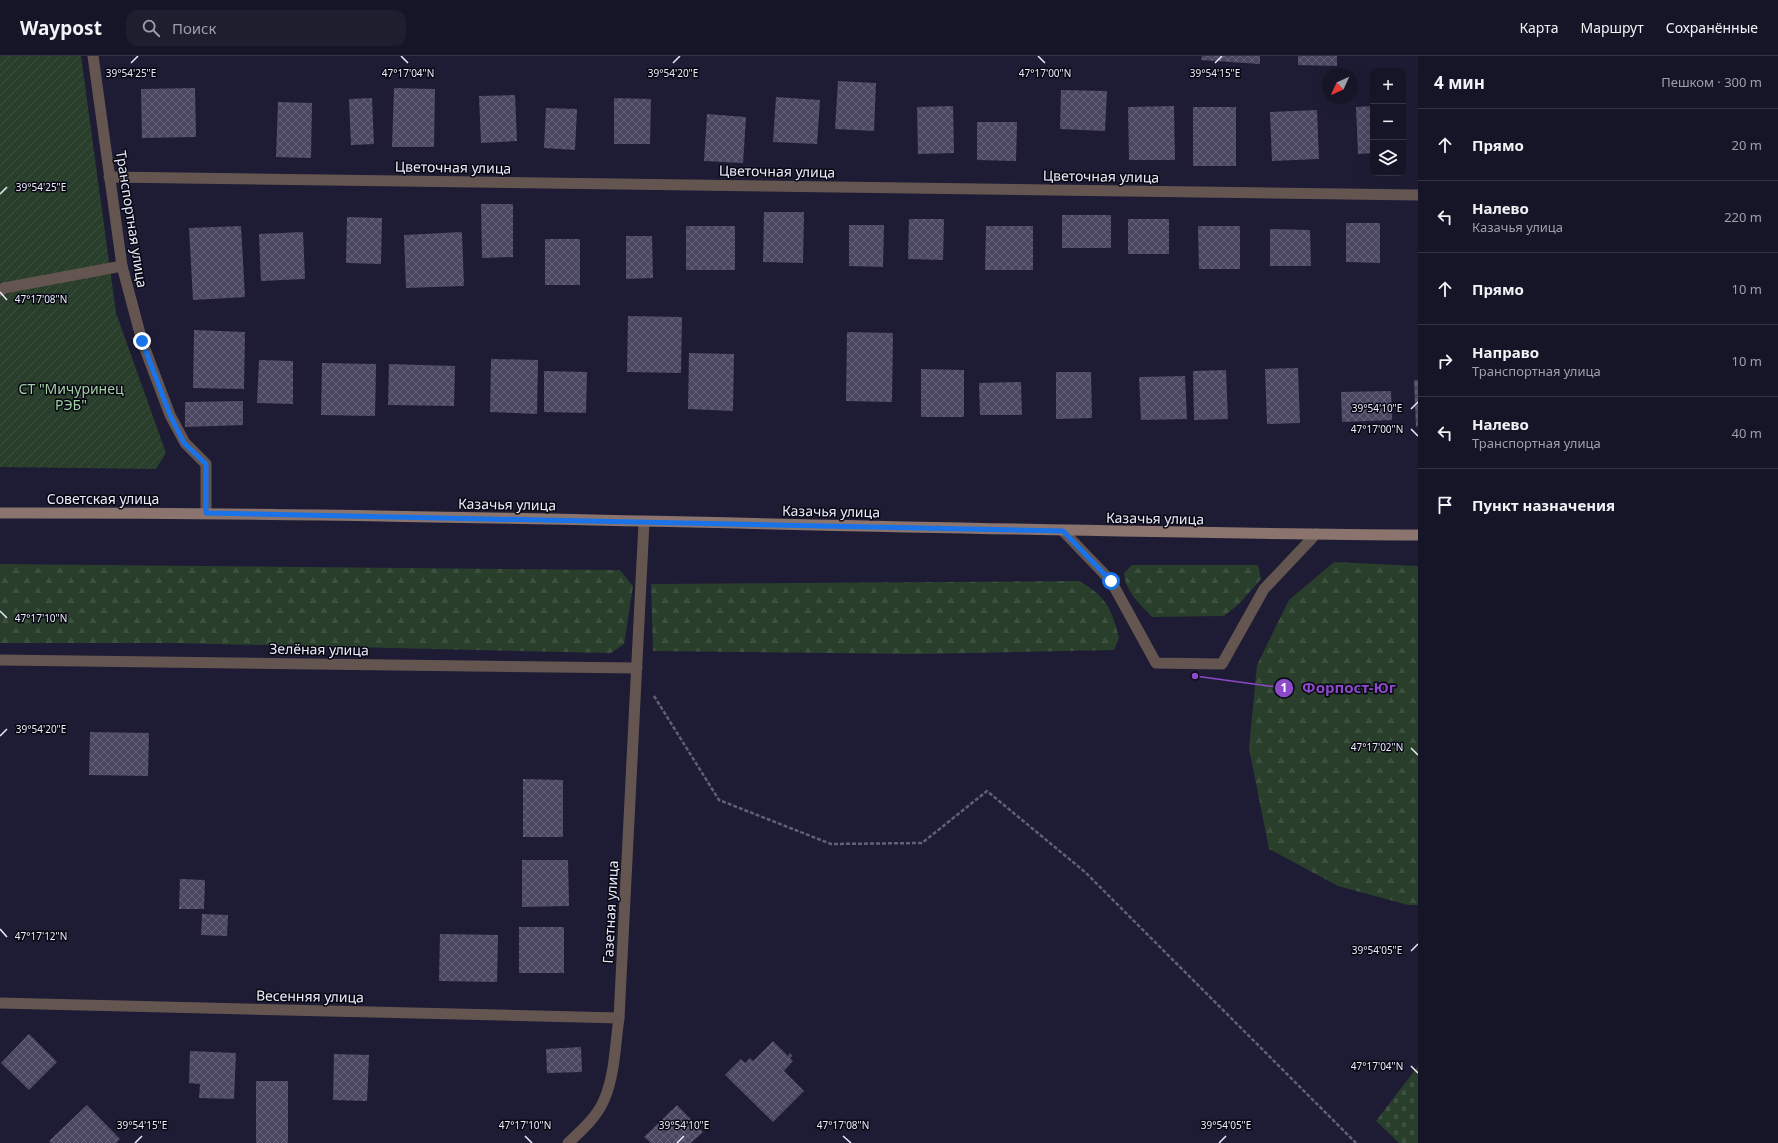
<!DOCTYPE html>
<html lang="ru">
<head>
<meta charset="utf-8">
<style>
	:root { --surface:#161527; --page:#1f1e2f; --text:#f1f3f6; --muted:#9e9fa7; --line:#353444 }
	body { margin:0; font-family:"Noto Sans",sans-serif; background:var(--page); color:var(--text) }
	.controls { position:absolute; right:12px; top:12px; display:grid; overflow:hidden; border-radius:8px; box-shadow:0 4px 16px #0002 }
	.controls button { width:36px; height:36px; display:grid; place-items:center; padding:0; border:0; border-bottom:1px solid var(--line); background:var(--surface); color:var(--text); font:20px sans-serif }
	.compass { position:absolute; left:1322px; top:12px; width:36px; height:36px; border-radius:50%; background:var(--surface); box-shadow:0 4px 16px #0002; rotate:225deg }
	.stop { position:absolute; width:12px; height:12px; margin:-9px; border:3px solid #1a73e8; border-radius:50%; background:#fff }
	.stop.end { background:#1a73e8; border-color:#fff; box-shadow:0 1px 4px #0008 }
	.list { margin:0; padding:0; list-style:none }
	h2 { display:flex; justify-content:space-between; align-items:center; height:52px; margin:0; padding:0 16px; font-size:17px }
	h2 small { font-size:13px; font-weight:400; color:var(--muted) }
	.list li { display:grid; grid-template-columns:26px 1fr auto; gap:12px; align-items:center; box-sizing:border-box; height:72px; padding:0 16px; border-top:1px solid var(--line) }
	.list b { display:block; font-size:15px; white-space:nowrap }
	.list p { margin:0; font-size:13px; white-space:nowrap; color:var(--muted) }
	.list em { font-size:13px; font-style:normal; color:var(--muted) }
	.icon { flex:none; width:22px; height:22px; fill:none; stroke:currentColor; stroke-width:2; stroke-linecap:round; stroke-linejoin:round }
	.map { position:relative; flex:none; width:1418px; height:1087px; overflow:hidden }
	header { display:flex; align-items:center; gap:24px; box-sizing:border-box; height:56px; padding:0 20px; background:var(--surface); border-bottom:1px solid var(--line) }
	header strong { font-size:19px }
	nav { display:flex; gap:22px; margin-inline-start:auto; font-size:14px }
	.search { width:280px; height:36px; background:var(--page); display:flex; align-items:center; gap:10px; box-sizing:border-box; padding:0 14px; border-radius:12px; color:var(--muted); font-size:15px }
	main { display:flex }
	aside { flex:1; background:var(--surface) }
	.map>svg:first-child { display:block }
	.forest { fill:url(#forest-firs) }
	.cemetery { fill:url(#cemetery-stones) }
	.garden { fill:url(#garden-furrows) }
	.building { fill:url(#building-cross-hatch) }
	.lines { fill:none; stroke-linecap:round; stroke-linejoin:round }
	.path { stroke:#616076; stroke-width:2.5; stroke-dasharray:4 2; stroke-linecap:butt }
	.service { stroke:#645551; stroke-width:11 }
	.minor { stroke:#645551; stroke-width:11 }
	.secondary { stroke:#8a746d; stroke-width:11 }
	.route { stroke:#1a73e8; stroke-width:5 }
	.ticks { fill:none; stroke:#eaebfc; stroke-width:1.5 }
	.labels { text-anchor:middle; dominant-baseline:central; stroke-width:3; stroke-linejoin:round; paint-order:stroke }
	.street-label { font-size:14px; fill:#eaebfc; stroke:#080812 }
	.park-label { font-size:14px; fill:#a3d0a6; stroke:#080812 }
	.ticks-label { font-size:10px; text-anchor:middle; fill:#eaebfc; stroke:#080812; stroke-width:3; stroke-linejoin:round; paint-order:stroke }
	.leader { fill:none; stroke:#8c49c8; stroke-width:1.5 }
	.callout-dot { fill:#8c49c8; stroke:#080812; stroke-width:1.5 }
	.mark-label { font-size:12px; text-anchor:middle; font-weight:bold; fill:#fff }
	.callout-label { font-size:15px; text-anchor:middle; font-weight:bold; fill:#8c49c8; stroke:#080812; stroke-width:3; stroke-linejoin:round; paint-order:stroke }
</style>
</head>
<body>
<header>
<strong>Waypost</strong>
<div class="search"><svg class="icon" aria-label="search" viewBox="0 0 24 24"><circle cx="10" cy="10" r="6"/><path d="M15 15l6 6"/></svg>Поиск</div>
<nav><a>Карта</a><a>Маршрут</a><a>Сохранённые</a></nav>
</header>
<main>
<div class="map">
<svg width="1418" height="1087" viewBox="0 0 1418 1087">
	<defs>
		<pattern id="forest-firs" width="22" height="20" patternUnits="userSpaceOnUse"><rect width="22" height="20" fill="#293e2b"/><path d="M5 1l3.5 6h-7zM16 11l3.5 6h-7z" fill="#3e5140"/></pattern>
		<pattern id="cemetery-stones" width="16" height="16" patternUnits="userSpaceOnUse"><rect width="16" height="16" fill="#293e2b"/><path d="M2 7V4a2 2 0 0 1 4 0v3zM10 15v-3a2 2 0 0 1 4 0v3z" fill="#3e5140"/></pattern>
		<pattern id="garden-furrows" width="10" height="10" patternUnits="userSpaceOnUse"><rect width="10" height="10" fill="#293e2b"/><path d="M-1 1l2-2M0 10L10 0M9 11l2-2" fill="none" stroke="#3e5140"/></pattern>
		<pattern id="building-cross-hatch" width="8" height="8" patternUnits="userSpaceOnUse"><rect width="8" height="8" fill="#4b4762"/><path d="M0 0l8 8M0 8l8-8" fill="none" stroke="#656279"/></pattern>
	</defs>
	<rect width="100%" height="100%" fill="#1d1c34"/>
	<g class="forest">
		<path d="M1334,506L1418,510V849H1408L1338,830L1269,793L1249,692L1257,609L1289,544Z"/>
		<path d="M0,508L620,514L633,530L624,588L611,597L174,587H0Z"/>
		<path d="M1132,509H1258L1261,523L1239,548L1224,560L1152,561C1140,548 1125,535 1124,517Z"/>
		<path d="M1079,525C1107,541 1111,552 1119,582L1114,594L919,598L653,595L651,528Z"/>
	</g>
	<path class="cemetery" d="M1418,1010V1087H1399L1376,1065Z"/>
	<path class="garden" d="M0,0H81L116,257L166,397L156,413L0,411Z"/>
	<g class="building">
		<path d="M1202,0H1260V8L1201,4Z"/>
		<path d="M1298,0H1337V10L1298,9Z"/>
		<path d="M838,25L876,27L874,75L835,73Z"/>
		<path d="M195,32L196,81L142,82L141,33Z"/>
		<path d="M394,32L435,33L434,91H392Z"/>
		<path d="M1061,34L1107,35L1105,75L1060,73Z"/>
		<path d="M515,39L517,85L481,87L479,40Z"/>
		<path d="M776,41L820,44L817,88L773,86Z"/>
		<path d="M372,42L374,88L351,89L349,43Z"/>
		<path d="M614,42L651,43L650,88H614Z"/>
		<path d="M278,46L312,47L311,102L276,101Z"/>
		<path d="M953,50L954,97L918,98L917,51Z"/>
		<path d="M1174,50L1175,104H1129L1128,51Z"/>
		<path d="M1373,50V97L1358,98L1356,51Z"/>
		<rect x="1193" y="51" width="43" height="59"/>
		<path d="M546,52L577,53L575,94L544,92Z"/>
		<path d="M1317,54L1319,103L1272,105L1270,56Z"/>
		<path d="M707,58L746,61L743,107L704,105Z"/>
		<path d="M977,66H1017L1016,105L977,104Z"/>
		<path d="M481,148H513V201L482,202Z"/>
		<path d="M764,156H804L803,207L763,206Z"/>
		<rect x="1062" y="159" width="49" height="33"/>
		<path d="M347,161L382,162L381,208L346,207Z"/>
		<path d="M909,163H944L943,204L908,203Z"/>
		<rect x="1128" y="163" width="41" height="35"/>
		<path d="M1346,167H1380V207L1346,206Z"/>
		<path d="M849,169H884L883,211L849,210Z"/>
		<path d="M241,170L245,241L193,244L189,172Z"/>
		<rect x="686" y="170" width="49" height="44"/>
		<path d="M986,170H1033V214H985Z"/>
		<path d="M1198,170H1240V213H1199Z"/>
		<path d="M1270,173L1310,174L1311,210H1270Z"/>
		<path d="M303,176L305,223L261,225L259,178Z"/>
		<path d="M462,176L464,230L406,232L404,179Z"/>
		<path d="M626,180H652L653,222L626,223Z"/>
		<rect x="545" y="183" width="35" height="46"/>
		<path d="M628,260L682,261L681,317L627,316Z"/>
		<path d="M194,274L245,276L244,333L193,332Z"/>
		<path d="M847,276L893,277L892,346L846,345Z"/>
		<path d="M689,297L734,298L733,355L688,353Z"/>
		<path d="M491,303L538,304L537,358L490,356Z"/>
		<path d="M259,304L293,305V348L257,347Z"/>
		<path d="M322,307L376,308L375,360L321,359Z"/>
		<path d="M389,308L455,310L454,350L388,349Z"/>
		<path d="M1298,312L1300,367L1267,368L1265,313Z"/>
		<path d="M921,313L964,314V361H921Z"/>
		<path d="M1226,314L1228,363L1194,364L1193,315Z"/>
		<path d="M544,315L587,316L586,357L544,356Z"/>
		<path d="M1056,316H1091L1092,362L1056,363Z"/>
		<path d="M1185,320L1187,363L1141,364L1139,321Z"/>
		<path d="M1414,324H1418V370L1416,371Z"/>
		<path d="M1021,326L1022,359H980L979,327Z"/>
		<path d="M1391,335L1392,364L1342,366L1341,336Z"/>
		<path d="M243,345V369L185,371V346Z"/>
		<path d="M90,676L149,677L148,720L89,719Z"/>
		<path d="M523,723L563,724V781H523Z"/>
		<path d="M522,804H568L569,850L522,851Z"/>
		<path d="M180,823L205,824L204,853H179Z"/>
		<path d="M202,858L228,859L227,880L201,879Z"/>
		<rect x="519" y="871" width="45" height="46"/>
		<path d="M440,878L498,879L497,926L439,925Z"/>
		<path d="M29,978L57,1006L29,1034L1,1007Z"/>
		<path d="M773,985L788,1000L790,997L792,1000L790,1002L793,1005L784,1015L804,1035L773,1066L725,1019L741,1003L745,1007L750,1002L753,1005Z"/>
		<path d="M581,991L582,1016L547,1017L546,993Z"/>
		<path d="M190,995L236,997L234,1043L199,1042L200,1028L189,1027Z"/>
		<path d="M334,998L369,999L367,1045L333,1044Z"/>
		<rect x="256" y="1025" width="32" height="62"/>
		<path d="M87,1049L120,1083L116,1087H51L49,1085Z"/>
		<path d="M677,1049L703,1076L691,1087H651L644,1081Z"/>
	</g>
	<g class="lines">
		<path class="path" d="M654,640L719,744L831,788L922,787L987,735L1085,816L1356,1087"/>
		<g class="service">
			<path d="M0,235L4,232L122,210"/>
			<path d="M1063,475L1111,525L1156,607L1222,608L1264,533L1316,478"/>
		</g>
		<g class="minor">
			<path d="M93,0L122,210L142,285L170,359L185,387L206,408V457"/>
			<path d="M109,121L1418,139"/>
			<path d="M0,604L637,612"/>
			<path d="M0,947L619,962"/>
			<path d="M568,1087C581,1075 597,1061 604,1044C615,1019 615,989 619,962L644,466"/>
		</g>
		<path class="secondary" d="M0,457C473,456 945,476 1418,479"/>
	</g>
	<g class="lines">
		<path class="route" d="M142,285L170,359L184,387L206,408V457L1063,475L1111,525"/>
	</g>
	<path class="ticks" d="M401,0L408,7M1038,0L1045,7M131,7L138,0M673,7L680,0M1215,7L1222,0M0,138L7,131M0,236L7,244M1411,353L1418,346M1411,373L1418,380M0,555L7,562M0,680L7,673M1411,692L1418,699M0,873L7,881M1411,895L1418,888M1411,1010L1418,1017M525,1080L532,1087M843,1080L851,1087M135,1087L142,1080M677,1087L684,1080M1219,1087L1226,1080"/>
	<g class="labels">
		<g class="street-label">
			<text transform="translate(453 111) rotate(1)">Цветочная улица</text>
			<text transform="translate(777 115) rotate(1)">Цветочная улица</text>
			<text transform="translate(1101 120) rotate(1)">Цветочная улица</text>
			<text transform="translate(132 163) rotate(81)">Транспортная улица</text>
			<text x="103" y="442">Советская улица</text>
			<text transform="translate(507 448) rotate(1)">Казачья улица</text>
			<text transform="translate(831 455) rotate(1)">Казачья улица</text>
			<text transform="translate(1155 462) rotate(1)">Казачья улица</text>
			<text transform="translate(319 593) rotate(1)">Зелёная улица</text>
			<text transform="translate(610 856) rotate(-87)">Газетная улица</text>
			<text transform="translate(310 940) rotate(1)">Весенняя улица</text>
		</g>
		<g class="park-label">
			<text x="71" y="332">СТ "Мичуринец<tspan x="71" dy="16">РЭБ"</tspan></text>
		</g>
	</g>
	<g class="ticks-label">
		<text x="131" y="21">39°54'25"E</text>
		<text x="408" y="21">47°17'04"N</text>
		<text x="673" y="21">39°54'20"E</text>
		<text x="1045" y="21">47°17'00"N</text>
		<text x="1215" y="21">39°54'15"E</text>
		<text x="41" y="135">39°54'25"E</text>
		<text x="41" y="247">47°17'08"N</text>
		<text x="1377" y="356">39°54'10"E</text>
		<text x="1377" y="377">47°17'00"N</text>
		<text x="41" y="566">47°17'10"N</text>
		<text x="41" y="677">39°54'20"E</text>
		<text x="1377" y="695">47°17'02"N</text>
		<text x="41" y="884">47°17'12"N</text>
		<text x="1377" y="898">39°54'05"E</text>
		<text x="1377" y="1014">47°17'04"N</text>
		<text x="142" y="1073">39°54'15"E</text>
		<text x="525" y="1073">47°17'10"N</text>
		<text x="684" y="1073">39°54'10"E</text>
		<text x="843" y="1073">47°17'08"N</text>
		<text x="1226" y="1073">39°54'05"E</text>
	</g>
	<path class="leader" d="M1195 620L1284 632"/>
	<g class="callout-dot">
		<circle cx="1195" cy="620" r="4"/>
		<circle cx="1284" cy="632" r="10"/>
	</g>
	<g class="mark-label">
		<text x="1284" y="636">1</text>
	</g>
	<g class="callout-label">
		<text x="1349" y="637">Форпост-Юг</text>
	</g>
</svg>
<div class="controls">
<button>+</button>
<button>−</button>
<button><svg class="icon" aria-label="layers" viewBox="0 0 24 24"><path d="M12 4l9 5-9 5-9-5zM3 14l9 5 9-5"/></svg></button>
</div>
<svg class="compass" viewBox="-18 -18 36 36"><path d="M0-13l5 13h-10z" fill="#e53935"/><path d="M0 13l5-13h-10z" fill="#9e9fa7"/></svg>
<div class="stop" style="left:1111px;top:525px"></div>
<div class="stop end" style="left:142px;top:285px"></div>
</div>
<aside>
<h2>4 мин<small>Пешком · 300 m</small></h2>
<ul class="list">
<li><svg class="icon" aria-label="ahead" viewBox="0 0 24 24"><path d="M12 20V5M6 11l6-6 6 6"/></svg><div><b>Прямо</b></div><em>20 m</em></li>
<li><svg class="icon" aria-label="left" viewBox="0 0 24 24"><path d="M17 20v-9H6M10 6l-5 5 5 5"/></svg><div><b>Налево</b><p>Казачья улица</p></div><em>220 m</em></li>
<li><svg class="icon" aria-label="ahead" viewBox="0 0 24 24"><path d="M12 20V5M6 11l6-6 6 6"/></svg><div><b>Прямо</b></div><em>10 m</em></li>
<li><svg class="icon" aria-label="right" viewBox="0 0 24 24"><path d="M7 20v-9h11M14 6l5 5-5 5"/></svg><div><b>Направо</b><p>Транспортная улица</p></div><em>10 m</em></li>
<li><svg class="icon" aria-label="left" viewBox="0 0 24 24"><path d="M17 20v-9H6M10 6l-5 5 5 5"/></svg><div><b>Налево</b><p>Транспортная улица</p></div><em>40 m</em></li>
<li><svg class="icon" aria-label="arrive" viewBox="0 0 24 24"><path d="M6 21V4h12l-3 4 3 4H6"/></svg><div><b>Пункт назначения</b></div></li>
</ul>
</aside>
</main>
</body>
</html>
